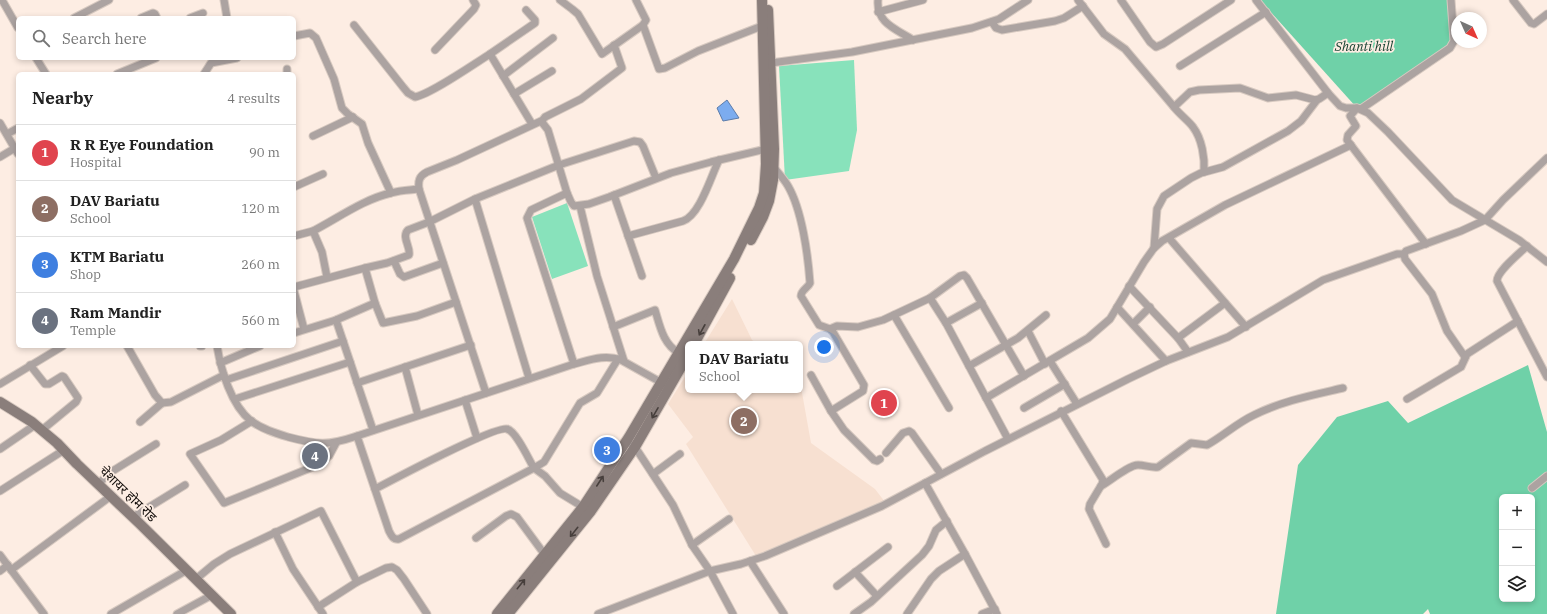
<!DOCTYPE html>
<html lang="en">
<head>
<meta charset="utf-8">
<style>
	:root { --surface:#fff; --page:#f6f6f6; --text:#222; --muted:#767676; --line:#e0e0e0; --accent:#2a6651 }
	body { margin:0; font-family:"IBM Plex Serif","Noto Sans Devanagari",serif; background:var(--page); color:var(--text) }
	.controls { position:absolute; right:12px; bottom:12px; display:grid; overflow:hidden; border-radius:6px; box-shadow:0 2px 6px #0003 }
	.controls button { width:36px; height:36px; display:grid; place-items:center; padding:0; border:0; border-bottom:1px solid var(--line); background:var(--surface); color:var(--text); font:20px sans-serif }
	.compass { position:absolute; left:1451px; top:12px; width:36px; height:36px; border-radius:50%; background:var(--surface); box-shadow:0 2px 6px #0003; rotate:135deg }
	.you { position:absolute; left:824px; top:347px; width:14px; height:14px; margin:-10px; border:3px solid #fff; border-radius:50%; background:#1a73e8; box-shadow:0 0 0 6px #1a73e833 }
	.badge { display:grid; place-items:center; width:26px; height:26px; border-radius:50%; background:var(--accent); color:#fff; font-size:13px; font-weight:700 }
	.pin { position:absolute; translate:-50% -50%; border:2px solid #fff; box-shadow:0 1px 4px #0006 }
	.popup { position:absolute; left:685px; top:341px; width:118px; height:52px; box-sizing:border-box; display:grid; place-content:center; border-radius:6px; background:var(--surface); filter:drop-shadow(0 1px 3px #0005); font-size:13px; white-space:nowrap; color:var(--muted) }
	.popup b { font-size:15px; color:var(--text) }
	.popup::after { content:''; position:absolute; left:50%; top:100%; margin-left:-8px; border:8px solid transparent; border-top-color:var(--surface) }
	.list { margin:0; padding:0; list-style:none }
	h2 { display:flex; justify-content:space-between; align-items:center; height:52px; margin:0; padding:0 16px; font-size:17px }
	h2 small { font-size:13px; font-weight:400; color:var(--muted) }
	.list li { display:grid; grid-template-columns:26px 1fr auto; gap:12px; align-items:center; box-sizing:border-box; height:56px; padding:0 16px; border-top:1px solid var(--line) }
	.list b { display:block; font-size:15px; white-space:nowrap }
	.list p { margin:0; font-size:13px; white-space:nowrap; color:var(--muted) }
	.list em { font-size:13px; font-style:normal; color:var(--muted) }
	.icon { flex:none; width:22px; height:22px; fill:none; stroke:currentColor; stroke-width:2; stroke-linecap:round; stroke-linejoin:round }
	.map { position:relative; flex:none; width:1547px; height:614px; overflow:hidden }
	.search { position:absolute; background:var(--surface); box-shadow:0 2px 6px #0003; left:16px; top:16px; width:280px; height:44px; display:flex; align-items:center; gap:10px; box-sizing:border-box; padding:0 14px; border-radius:6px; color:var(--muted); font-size:15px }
	.panel { position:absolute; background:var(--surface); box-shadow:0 2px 6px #0003; left:16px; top:72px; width:280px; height:276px; border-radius:6px }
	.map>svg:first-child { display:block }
	.built { fill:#f7e0d1 }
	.green { fill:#88e2bb }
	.forest { fill:#6fd1a8; fill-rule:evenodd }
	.water { fill:#7cacef; stroke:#5c7caa }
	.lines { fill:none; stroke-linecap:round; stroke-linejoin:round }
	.street-casing { stroke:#d7c9c0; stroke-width:9 }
	.secondary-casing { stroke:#d7c9c0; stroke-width:12 }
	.street { stroke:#aca3a1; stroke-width:7 }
	.secondary { stroke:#8a7e7b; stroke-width:10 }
	.oneway { stroke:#473f3c }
	.labels { text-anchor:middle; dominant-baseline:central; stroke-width:3.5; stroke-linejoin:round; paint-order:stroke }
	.park-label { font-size:13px; font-style:italic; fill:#123e2d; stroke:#fdede3 }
	.street-label { font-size:13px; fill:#100b08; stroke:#fdede3 }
</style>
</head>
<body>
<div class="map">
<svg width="1547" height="614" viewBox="0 0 1547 614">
	<rect width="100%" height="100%" fill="#fdede3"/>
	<g class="built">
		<path d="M732,299L752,340L757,344H704Z"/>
		<path d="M688,372V390H800V385L801,387L811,443L875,489L885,502L756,556L686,444L693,437L668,404Z"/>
	</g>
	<g class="green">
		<path d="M854,60L857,130L849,171L785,180L779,66Z"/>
		<path d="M567,203L588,266L552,279L532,217Z"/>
	</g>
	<g class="forest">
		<path d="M1260,0H1451L1454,41L1357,108Z"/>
		<path d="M1528,365L1547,432V614H1430L1428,609L1423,614H1276L1298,465L1337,417L1388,401L1408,423ZM1502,497H1532V599H1502Z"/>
	</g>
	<path class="water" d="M727,100L739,118L723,121L717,108Z"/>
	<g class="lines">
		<g class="street-casing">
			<g id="street">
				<path d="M2,0L18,28"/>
				<path d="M224,0L227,18"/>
				<path d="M560,0L572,9L578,14L602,54L643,25"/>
				<path d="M636,0L646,20L643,25L659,69L665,68L698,51L767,24"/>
				<path d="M878,0C876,23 896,29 913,40"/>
				<path d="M1078,0L1104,34L1125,49L1174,107L1190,92L1199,90L1240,88L1268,98L1296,95L1315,100L1319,99L1328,93"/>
				<path d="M1121,0L1150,42L1156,47L1163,44L1231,0"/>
				<path d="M1256,0L1328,93L1340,106L1346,108H1357L1368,113L1388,132L1452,200L1519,240L1547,262"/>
				<path d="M1513,0L1531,23L1534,24L1547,14"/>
				<path d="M878,12L923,0"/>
				<path d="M74,18L109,0"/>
				<path d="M141,18L153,13L155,14L157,18"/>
				<path d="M190,18L203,13"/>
				<path d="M992,22L996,28L1002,30L1055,21L1064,18L1083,6"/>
				<path d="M354,25L403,87L408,93L415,97C431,94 474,64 490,54L532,124"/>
				<path d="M294,36L310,33L316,38L334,79L342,108L348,114L362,124L368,143L391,193"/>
				<path d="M435,50L474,9L476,5L473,0"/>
				<path d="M490,54L535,23V20L526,10"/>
				<path d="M36,58L46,74"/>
				<path d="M771,63L852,52L972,28L999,19L1028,0"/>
				<path d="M1180,66L1266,12"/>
				<path d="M117,74L156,58"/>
				<path d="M204,74L211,63L237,58"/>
				<path d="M287,74V69"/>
				<path d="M503,76L553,38"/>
				<path d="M514,94L552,71"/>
				<path d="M1174,107C1179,114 1189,121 1193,127C1202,139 1205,158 1204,172"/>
				<path d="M1357,108L1350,116L1356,126L1348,135L1347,140L1426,244"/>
				<path d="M1361,109L1450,48L1454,41L1451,0"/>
				<path d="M542,121L545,117L581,99L622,68L614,45"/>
				<path d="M0,123L18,154"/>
				<path d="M7,134L18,128"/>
				<path d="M313,136L353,117"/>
				<path d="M0,157L15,148"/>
				<path d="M773,166C778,173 784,179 788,186C802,210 808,255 810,283C808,288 801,290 801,296L819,325L830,329L833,332L864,385L863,391L831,411"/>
				<path d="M294,187L323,174"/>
				<path d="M614,195L642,276"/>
				<path d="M475,199L529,378"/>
				<path d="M580,206L597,276L624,361"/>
				<path d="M313,231C338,218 364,199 391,193C400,190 410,190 419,189"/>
				<path d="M294,236L313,231L322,252L327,277"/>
				<path d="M628,236L683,221C700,215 711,176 719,160"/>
				<path d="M1169,238L1246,327"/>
				<path d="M1527,246C1519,254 1497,271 1497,281L1547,377"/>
				<path d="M1154,248L1157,209L1164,196L1191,178L1201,173L1223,167L1288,131L1301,121L1317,100"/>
				<path d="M394,261L400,274L404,277L443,263"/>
				<path d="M365,268L387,263L409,255C411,247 401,237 408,230L429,222L475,199L559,165L634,141L640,142L643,146L656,178"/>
				<path d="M1129,286L1178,338L1188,352"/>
				<path d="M294,287L365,268L375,303L383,323L417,316L456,302"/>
				<path d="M294,291L304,329"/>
				<path d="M930,298L946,323L1008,439"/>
				<path d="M1117,307L1166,361"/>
				<path d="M894,315L949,408"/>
				<path d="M336,320L373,430"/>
				<path d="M946,323L982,303"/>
				<path d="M1133,324L1150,307"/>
				<path d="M613,327L655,310C660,326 663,344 679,353"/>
				<path d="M830,329L837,326L858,327L883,320L930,298L960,276L964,275L967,278L1024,376"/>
				<path d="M1028,331L1045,364"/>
				<path d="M294,333L336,320L375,303"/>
				<path d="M1178,338L1225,303"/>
				<path d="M127,346L155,395L162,403L171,402L224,375"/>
				<path d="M200,346H202"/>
				<path d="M217,346C221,370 231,405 251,421C262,429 275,433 288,437C318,445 327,446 357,436"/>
				<path d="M1465,357L1447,331L1432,294L1405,259L1404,254L1406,251L1461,231L1485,220L1503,200L1547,158"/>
				<path d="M1050,361L1077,404"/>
				<path d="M220,363L260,346"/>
				<path d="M574,364L527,218L531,210L567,193L571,202L574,206L589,204L609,197L671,173L711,162L766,149"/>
				<path d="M30,365L45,384H49L62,376L64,377L78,398L76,402L42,430"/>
				<path d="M969,366L1018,338L1046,315"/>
				<path d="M405,367L418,415"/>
				<path d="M811,375L831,411L844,430L874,460L877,461L880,459"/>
				<path d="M226,380L343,341"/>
				<path d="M357,383L471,345"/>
				<path d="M0,384L63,346"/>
				<path d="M486,393L419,189C418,181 419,176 427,172L457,160L541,121L548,130L567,193"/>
				<path d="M986,398L1088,338L1110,319L1144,262L1154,248L1162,241L1225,205L1351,145"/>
				<path d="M235,399L350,362"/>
				<path d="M1407,399L1461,367L1467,354L1518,321"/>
				<path d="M465,400L477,438"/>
				<path d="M1024,408L1065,384"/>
				<path d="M1061,411L1103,480L1102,484L1090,504L1089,509L1106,544"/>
				<path d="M252,421L221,440L190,454L224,503L320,464L329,456L336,443"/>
				<path d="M140,422L162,403"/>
				<path d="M632,445L635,447L673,505L692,545L710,571L733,614"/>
				<path d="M0,449L35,425"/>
				<path d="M886,453L903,433L909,431L912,433L941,474"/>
				<path d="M653,474L680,454"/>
				<path d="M925,483L965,554"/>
				<path d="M98,484L111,472L156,444"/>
				<path d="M1101,486C1110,481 1129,465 1138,465C1145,465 1151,468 1158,467L1191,443L1207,445C1223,436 1237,423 1254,415C1282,401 1313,395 1343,388"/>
				<path d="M1532,488L1547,476"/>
				<path d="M375,489C392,480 496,425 507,429C516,431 529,460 534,468L544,462L580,403L597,393L618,359"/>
				<path d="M0,491L64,450"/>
				<path d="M583,507L560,493L545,476L534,468L399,539C393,540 391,535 389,531L357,436L574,364C590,360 605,354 621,360L664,384"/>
				<path d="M133,517L185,485"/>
				<path d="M275,532L293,569L323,614"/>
				<path d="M476,538L506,516L511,514L517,517L545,555"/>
				<path d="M692,545L729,519"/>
				<path d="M0,555L44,614"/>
				<path d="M750,561L784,614"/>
				<path d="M11,570L111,496"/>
				<path d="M0,571L8,565"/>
				<path d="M855,572L877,596"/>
				<path d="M196,579L214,564L230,554L321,511L357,582"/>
				<path d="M837,586L888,547"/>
				<path d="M318,607L357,582L386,568L392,567L397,570L404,579L427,614"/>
				<path d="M111,614L187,570"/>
				<path d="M177,614L212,595"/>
				<path d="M598,614L710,571L741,564L765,556L882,506L985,451L1128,379L1166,361L1228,337L1323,280L1397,254H1404"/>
				<path d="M854,614L871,602L922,555L929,546L936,530L947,521"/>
				<path d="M907,614L931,579L939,571L965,554L997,614"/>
				<path d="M982,614L995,609"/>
			</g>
		</g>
		<g class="secondary-casing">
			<g id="secondary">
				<path d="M751,240L763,217L769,201L773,180L774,149L768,10"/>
				<path d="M694,344L730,278"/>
				<path d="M0,402L32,422L57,443L77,464L139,523L231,614"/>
				<path d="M497,614L583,507L629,437L734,259L759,208L764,193L766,164L762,0"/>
				<path d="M508,614L591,511L635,447L688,355"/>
			</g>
		</g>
		<use href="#street" class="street"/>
		<use href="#secondary" class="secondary"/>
	</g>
	<defs><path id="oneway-shaft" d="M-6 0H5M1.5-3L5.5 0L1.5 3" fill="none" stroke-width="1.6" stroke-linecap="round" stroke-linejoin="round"/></defs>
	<g class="oneway">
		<use href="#oneway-shaft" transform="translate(702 330) rotate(119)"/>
		<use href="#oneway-shaft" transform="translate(655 413) rotate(120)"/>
		<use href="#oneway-shaft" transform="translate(600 481) rotate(-57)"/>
		<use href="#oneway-shaft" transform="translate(574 532) rotate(129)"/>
		<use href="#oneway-shaft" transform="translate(521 584) rotate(-51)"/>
	</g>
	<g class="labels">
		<g class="park-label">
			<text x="1364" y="46">Shanti hill</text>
		</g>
		<g class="street-label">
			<text transform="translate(128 494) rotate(44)">चेशायर होम रोड</text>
		</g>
	</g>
</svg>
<div class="controls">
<button>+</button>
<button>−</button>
<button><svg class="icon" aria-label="layers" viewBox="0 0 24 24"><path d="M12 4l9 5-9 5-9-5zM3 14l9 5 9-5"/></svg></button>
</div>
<svg class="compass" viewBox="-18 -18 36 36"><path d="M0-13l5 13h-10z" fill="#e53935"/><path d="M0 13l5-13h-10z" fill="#767676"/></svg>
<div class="you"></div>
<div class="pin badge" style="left:884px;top:403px;background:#e0444e">1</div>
<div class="pin badge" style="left:744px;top:421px;background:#8d6e63">2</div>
<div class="popup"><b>DAV Bariatu</b>School</div>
<div class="pin badge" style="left:607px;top:450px;background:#3f7fe0">3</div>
<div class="pin badge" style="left:315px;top:456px;background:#6b7280">4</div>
<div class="search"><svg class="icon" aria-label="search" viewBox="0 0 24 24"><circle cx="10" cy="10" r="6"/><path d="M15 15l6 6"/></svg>Search here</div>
<section class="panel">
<h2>Nearby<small>4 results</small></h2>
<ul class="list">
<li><span class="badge" style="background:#e0444e">1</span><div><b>R R Eye Foundation</b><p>Hospital</p></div><em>90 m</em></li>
<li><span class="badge" style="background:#8d6e63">2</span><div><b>DAV Bariatu</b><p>School</p></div><em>120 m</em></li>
<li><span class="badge" style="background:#3f7fe0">3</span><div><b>KTM Bariatu</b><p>Shop</p></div><em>260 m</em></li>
<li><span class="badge" style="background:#6b7280">4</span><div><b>Ram Mandir</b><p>Temple</p></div><em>560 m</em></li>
</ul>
</section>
</div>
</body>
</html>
